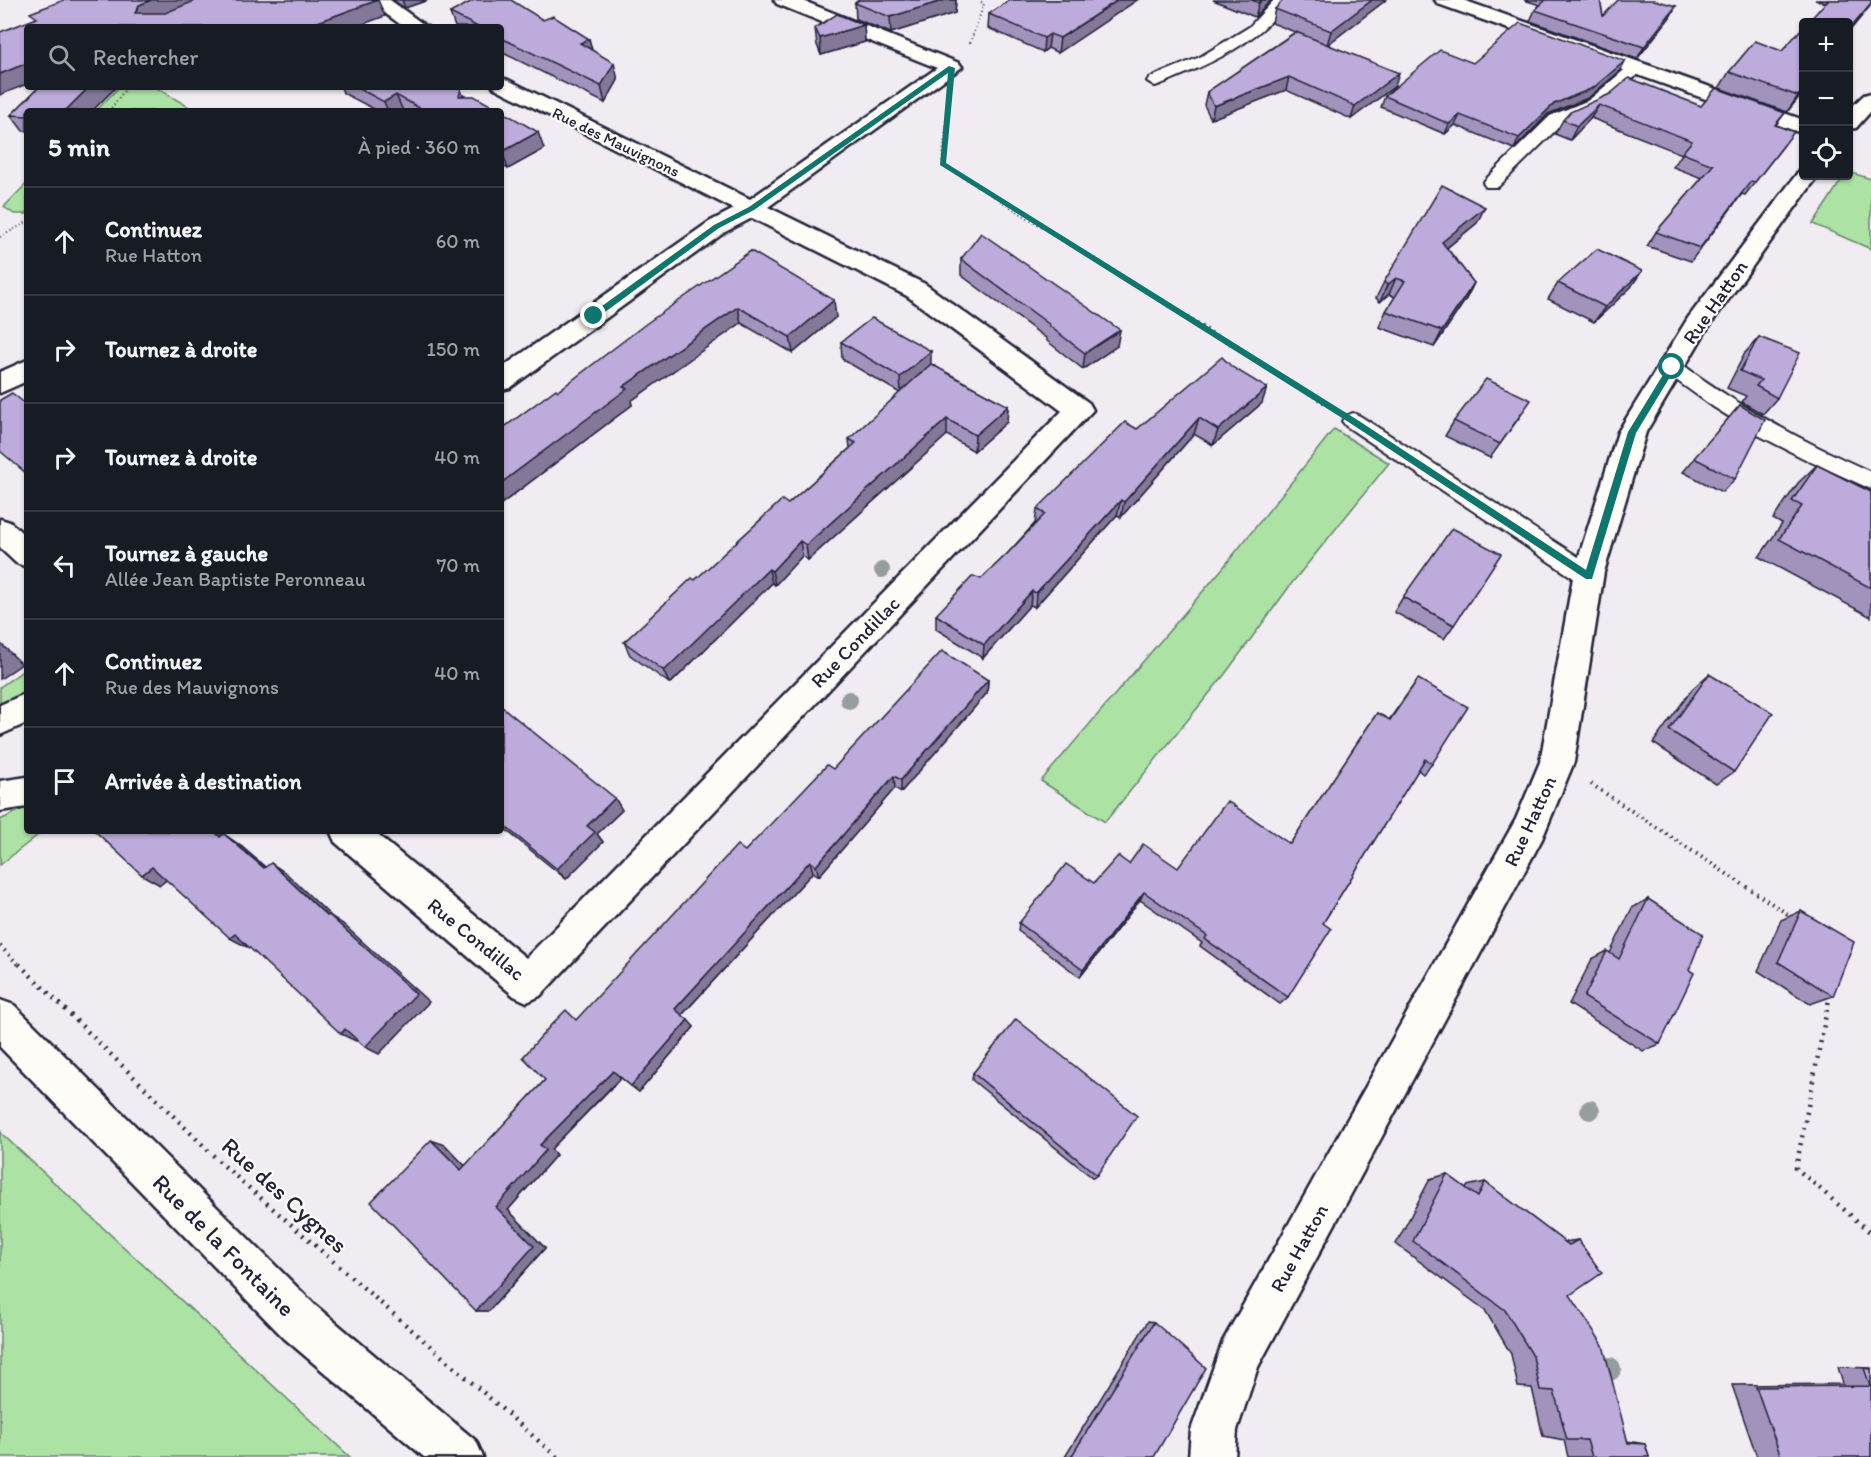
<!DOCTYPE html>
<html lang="fr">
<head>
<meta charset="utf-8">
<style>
	:root { --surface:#171b24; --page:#242831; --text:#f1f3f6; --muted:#9ea1a6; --line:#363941 }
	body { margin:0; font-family:Itim,sans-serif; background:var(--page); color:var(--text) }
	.controls { position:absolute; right:18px; top:18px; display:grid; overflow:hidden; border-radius:6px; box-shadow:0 2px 4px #0004 }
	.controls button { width:54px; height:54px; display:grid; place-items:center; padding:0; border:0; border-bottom:2px solid var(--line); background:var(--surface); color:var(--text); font:30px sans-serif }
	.stop { position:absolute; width:18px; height:18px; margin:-14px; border:4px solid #0f766e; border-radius:50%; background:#fff }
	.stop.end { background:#0f766e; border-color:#fff; box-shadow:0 2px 6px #0008 }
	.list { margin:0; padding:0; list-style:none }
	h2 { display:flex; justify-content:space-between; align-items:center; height:78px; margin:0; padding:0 24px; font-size:26px }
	h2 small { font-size:20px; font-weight:400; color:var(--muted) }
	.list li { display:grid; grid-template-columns:39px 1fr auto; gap:18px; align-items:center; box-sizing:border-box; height:108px; padding:0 24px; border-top:2px solid var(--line) }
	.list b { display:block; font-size:22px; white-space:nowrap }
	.list p { margin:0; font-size:20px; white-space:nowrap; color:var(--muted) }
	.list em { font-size:20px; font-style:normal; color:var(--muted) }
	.icon { flex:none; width:33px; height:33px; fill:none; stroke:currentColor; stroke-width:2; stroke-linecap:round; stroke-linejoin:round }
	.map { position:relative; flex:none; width:1871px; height:1457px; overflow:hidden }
	.search { position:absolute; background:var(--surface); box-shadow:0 2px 4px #0004; left:24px; top:24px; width:480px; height:66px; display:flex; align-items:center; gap:15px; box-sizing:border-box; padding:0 21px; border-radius:6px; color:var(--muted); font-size:22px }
	.panel { position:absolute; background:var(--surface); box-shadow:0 2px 4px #0004; left:24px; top:108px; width:480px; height:726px; border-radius:6px }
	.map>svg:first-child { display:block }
	.green { fill:#ace2a4; stroke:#678270; stroke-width:1.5 }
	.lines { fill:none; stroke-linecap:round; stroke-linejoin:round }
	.lane-casing { stroke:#22223b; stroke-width:4 }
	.street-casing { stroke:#22223b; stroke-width:5 }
	.secondary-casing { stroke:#22223b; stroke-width:5 }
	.path-far3 { stroke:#22223b; stroke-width:2; stroke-dasharray:1 3; stroke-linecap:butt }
	.path-far2 { stroke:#22223b; stroke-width:3; stroke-dasharray:1.5 4; stroke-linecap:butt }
	.path-far1 { stroke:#22223b; stroke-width:4; stroke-dasharray:1.5 4.5; stroke-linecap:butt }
	.path { stroke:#22223b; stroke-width:4.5; stroke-dasharray:2 6; stroke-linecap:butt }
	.lane { fill:#fdfcf7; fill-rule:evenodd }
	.street { fill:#fdfcf7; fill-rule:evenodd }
	.secondary { fill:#fdfcf7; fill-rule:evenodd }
	.tree { fill:#959d9e }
	.wall { fill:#a293bc; stroke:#22223b; stroke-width:1.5 }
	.shaded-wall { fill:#847899; stroke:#22223b; stroke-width:1.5 }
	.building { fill:#bcabdb; stroke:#22223b; stroke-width:1.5 }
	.route { fill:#0f766e }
	.labels { text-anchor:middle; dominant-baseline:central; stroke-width:4.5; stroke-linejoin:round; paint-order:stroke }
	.far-street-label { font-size:16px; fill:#22223b; stroke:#fdfcf7 }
	.street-label { font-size:20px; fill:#22223b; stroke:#fdfcf7 }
	.near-street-label { font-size:24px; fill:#22223b; stroke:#fdfcf7 }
</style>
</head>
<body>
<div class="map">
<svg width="1871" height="1457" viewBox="0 0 1871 1457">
	<rect width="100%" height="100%" fill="#f0ecf1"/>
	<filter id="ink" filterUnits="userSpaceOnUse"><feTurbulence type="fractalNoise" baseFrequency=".0167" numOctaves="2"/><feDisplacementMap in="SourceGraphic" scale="12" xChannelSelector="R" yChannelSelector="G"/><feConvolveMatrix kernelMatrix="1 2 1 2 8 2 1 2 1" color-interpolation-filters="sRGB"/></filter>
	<g filter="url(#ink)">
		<g class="green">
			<path d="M119,87H155L196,111H96Z"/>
			<path d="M1849,172L1871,179V249L1813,224L1844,176H1848Z"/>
			<path d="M27,183V214H14L4,207Z"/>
			<path d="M1334,429L1389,463L1292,583L1225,674L1105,822L1041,781L1222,569Z"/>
			<path d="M27,668V691L0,704V687Z"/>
			<path d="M27,807V831H43L0,865V820Z"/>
			<path d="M0,1130L2,1134L350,1457H0Z"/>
		</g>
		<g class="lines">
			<g class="lane-casing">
				<g id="lane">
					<path d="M1274,0H1289C1258,44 1209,64 1161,84L1155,86L1147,81L1149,78L1200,57L1249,27Z"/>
					<path d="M1636,63L1642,65L1644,68L1642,71L1601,106L1562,124L1498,187H1486L1483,183L1486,179L1550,116L1589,100L1630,65Z"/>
					<path d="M1672,360L1679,362C1739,407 1803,442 1871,472V489L1811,462L1760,436L1712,406L1665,372L1662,367L1665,362Z"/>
					<path d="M1353,413L1360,416L1597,569L1601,576L1597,583L1589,585L1581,583L1346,426L1342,421L1346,416Z"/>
				</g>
			</g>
			<g class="street-casing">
				<g id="street">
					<path d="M367,0H390L427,27H404Z"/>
					<path d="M774,0H801L959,63L962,67L768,207L925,284L1089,403L1093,410L540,996L527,1002L514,996L335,842L330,831H373L526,958L1062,411L907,296L752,218L725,232L510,388L501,390V368L709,222L734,209L493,87H501V78L508,80L750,199L937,68L777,4Z"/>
					<path d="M1435,0H1463L1804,120V134L1438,4Z"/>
					<path d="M1871,93V111L1856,128L1848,129V110L1864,95Z"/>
					<path d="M1804,170V176H1818L1707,329L1646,432L1604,572L1574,762L1542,839L1258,1367L1237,1430L1235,1457H1189L1191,1430L1223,1341L1516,819L1540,762L1574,572L1618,432L1688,318L1799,171Z"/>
					<path d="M27,360V381L0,393V372Z"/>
					<path d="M0,519L10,522L27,537V567L16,563L0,548Z"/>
					<path d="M27,693V723L0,735V705Z"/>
					<path d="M27,777V807L0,811V781Z"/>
				</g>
			</g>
			<g class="secondary-casing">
				<path id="secondary" d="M0,1000L14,1005L316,1306L476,1441L483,1457H424L284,1338L0,1047Z"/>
			</g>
			<g class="path-far3">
				<path d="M970,43L984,4L979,0"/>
				<path d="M948,109L942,164L1087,255"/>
				<path d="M109,111L127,87"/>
				<path d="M0,237L27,222"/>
			</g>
			<path class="path-far2" d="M1085,253L1324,403"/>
			<g class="path-far1">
				<path d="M1591,784L1795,919"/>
				<path d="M0,946L20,966"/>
			</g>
			<g class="path">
				<path d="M19,964L223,1165L557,1457"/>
				<path d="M1830,994L1796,1168L1871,1233"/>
			</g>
			<use href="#lane" class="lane"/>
			<use href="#street" class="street"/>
			<use href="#secondary" class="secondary"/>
		</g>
		<g class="tree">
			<circle cx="882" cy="570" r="8"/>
			<circle cx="849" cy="700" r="9"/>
			<circle cx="1590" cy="1110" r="10"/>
			<circle cx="1609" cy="1369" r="12"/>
		</g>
		<g class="wall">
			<path d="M393,0H428L405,8Z"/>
			<path d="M859,0H956L955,13L891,33L856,19L855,3Z"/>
			<path d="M1010,0H1137L1058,53L1048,48L1043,52L988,28L989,14Z"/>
			<path d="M1213,0H1271L1255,17Z"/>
			<path d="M1386,0L1328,44L1395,86L1351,119L1286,90L1211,119L1204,105L1207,92L1295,32L1272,23L1275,9Z"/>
			<path d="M1524,0H1600L1603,16L1676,6L1670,17L1637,59L1530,21L1535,10L1540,5Z"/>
			<path d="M1815,0H1871L1825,3Z"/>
			<path d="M450,13L543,20L589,39L592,50L618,80L605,103L501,52V27H455Z"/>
			<path d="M864,25L865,42L821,55L817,45L815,28Z"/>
			<path d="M1625,61L1620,71L1588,98L1548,114L1514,149L1455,125L1445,134L1381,107L1385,96L1473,63Z"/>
			<path d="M1729,72L1803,92L1787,112L1719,88Z"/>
			<path d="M39,87H116L92,111H27V131H23L11,115Z"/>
			<path d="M341,87H457L464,96L501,111H378L343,93Z"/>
			<path d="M1610,94L1701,106L1785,113L1776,125L1784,145L1745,195L1742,194L1691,261L1647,246L1656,232L1702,178L1673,167L1682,154L1591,118L1570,140L1555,134L1563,120Z"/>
			<path d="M501,111L544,149L508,169L501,165Z"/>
			<path d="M1477,223L1447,248L1474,283L1466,299L1434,347L1379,327L1386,311L1395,297L1389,294L1380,302L1376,298L1384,282Z"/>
			<path d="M751,251L836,317L793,353L741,323L631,401L632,405L501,504V427L503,428L558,391Z"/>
			<path d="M961,259L1117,346L1083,369L1047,341V339L961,275Z"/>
			<path d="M1558,283L1631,287L1594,322L1548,299Z"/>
			<path d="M1759,337L1777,398L1763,414L1742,402L1746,396L1727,388L1745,353Z"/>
			<path d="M841,342L931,365L1008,406L1007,422L974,451L947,435L808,560L802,556L775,585L772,583L672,682L669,683L630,655L624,642L695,580L788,504L850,448L849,439L900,393L842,359Z"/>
			<path d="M1262,403L1213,445L1194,434L1121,517L1117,515L1035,607L1030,605L983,658L936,629V615L981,579L1007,554L1035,523L1037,509L1137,429Z"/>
			<path d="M1740,405L1735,479L1722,492L1683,472Z"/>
			<path d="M1521,415L1490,458L1445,436L1454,421Z"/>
			<path d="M1817,465L1871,492V617L1759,557L1782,524L1773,519L1798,483Z"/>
			<path d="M1403,597L1454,625L1444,639L1394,612Z"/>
			<path d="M1709,674L1734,772L1716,784L1653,743L1693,688Z"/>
			<path d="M1418,679L1432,764L1423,774L1418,770L1323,923L1288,997L1280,1004L1200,946L1202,943L1140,900L1080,977L1018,931L1019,923L1129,864L1178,868L1290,844L1377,713L1389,720Z"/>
			<path d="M988,680L987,693L901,792L895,788L819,876L813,872L682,1015L694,1027L639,1092L621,1078L551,1149L556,1155L508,1210L545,1248L489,1311H476L445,1145L465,1166L545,1080L745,851L833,769Z"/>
			<path d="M501,706L622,810L597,834L603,842L566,879L501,826Z"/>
			<path d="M1648,899L1660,1044L1643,1051L1569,1004L1592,959L1607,951L1610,953L1632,908Z"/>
			<path d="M1801,911L1833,996L1810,1004L1758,971L1781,920Z"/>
			<path d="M973,1073L1097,1175L1093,1178L972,1080Z"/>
			<path d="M1447,1174L1466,1188L1467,1186L1485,1182L1564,1242L1578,1240L1570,1295L1627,1441L1645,1444L1649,1457H1568L1564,1440L1543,1436L1532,1388L1518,1387L1511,1354L1485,1310L1396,1244L1430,1179Z"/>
			<path d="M1148,1321L1154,1322V1457H1065Z"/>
			<path d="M1838,1367L1871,1368V1457H1757L1732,1385L1843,1384Z"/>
		</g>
		<g class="shaded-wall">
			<path d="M151,0H198L145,27L135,13L139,5Z"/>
			<path d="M378,0L385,16L355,27H304Z"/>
			<path d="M402,0H428L405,8Z"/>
			<path d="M945,0H956L955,13L891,33L890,17Z"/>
			<path d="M1118,0H1137L1058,53L1060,38Z"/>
			<path d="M1261,0H1271L1255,17L1259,3Z"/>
			<path d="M1372,0H1386L1327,45L1331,31Z"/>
			<path d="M1871,4V5L1848,33V31Z"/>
			<path d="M1676,6L1670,17L1637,59L1644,47Z"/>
			<path d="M864,25L865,42L821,55L820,38Z"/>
			<path d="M1050,34L1048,48L1043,52L1044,38Z"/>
			<path d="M589,39L593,55L580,43Z"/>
			<path d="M1625,61L1620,71L1588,98L1548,114L1514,149L1519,138L1554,104Z"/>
			<path d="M27,63V84L0,95V74Z"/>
			<path d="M614,63L618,80L605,103L601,86Z"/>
			<path d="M1399,73L1395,86L1351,119L1355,106Z"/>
			<path d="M1289,77L1286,90L1211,119L1214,106Z"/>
			<path d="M89,87H116L92,111H65Z"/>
			<path d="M1803,90V92L1787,112L1798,96Z"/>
			<path d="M396,95L403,111H388L384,102Z"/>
			<path d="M1599,105L1591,118L1570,140L1577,126Z"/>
			<path d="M1460,115L1455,125L1445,134L1449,124Z"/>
			<path d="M538,132L544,149L508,169L502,152Z"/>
			<path d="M1485,207L1477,223L1434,258L1442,242Z"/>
			<path d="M1642,271L1631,287L1594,322L1605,307Z"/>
			<path d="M1396,278L1389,294L1380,302L1387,285Z"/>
			<path d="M1474,283L1466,299L1434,347L1442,331Z"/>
			<path d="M834,300L836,317L793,353L790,337Z"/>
			<path d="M738,307L741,323L631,401L632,405L501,504V483L623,387Z"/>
			<path d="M1120,330L1117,346L1083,369L1085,353Z"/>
			<path d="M931,351V367L901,393L900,377Z"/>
			<path d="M1267,388L1262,403L1213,445L1218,430Z"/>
			<path d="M1008,406L1007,422L974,451L975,435Z"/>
			<path d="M1199,418L1194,434L1121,517L1124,502Z"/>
			<path d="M947,419V435L808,560L806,545Z"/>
			<path d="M1121,500L1117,515L1035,607L1036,593Z"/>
			<path d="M800,541L802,556L775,585L772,571Z"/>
			<path d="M769,569L772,583L672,682L669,683L663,670Z"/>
			<path d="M1032,591L1030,605L983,658L984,645Z"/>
			<path d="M0,643L22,664L0,679Z"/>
			<path d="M988,680L987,693L901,792V780Z"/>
			<path d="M894,776L895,788L819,876L816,866Z"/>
			<path d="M615,798L622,810L597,834L603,842L566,879L557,869L587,826Z"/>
			<path d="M214,831H218L237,848L220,837Z"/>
			<path d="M224,834L240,845L279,879L264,868Z"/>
			<path d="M810,861L813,872L681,1016L675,1009Z"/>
			<path d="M271,863L286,873L332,917L343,924L429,1002L379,1054L365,1047L327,916Z"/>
			<path d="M152,867L170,877L160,885L142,875Z"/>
			<path d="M1144,892L1140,900L1080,977L1083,970Z"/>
			<path d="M235,934L251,943L247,947L230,938Z"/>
			<path d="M688,1020L694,1027L639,1092L631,1086Z"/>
			<path d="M345,1029L360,1037L356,1041L341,1034Z"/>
			<path d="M613,1071L621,1077L551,1149L556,1155L508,1210L545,1248L489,1311H476L496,1207L540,1145Z"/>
			<path d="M431,1140L445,1145L473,1174L461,1170Z"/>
		</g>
		<g class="building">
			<path d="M64,0H151L139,5L135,13H165L197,0H378L304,27H27V63L0,74V32L37,18L30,13Z"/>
			<path d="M474,0H511L543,20L553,16L589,39L580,43L614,63L601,86L501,38V27H478L450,13Z"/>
			<path d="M859,0H945L890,17L855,3Z"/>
			<path d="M1010,0H1118L1060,38L1050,34L1044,38L989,14Z"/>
			<path d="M1252,0H1261L1259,3Z"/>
			<path d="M1283,0H1372L1331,31L1275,9Z"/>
			<path d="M1546,0H1600L1603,16L1618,0H1654L1676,6L1644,47L1535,10Z"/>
			<path d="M1828,0H1871V4L1848,31V22H1808Z"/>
			<path d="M837,14L864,25L820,38L815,28Z"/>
			<path d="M1520,23L1625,61L1593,88L1554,104L1519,138L1460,115L1449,124L1385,96L1440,50L1473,63Z"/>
			<path d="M1803,27V90L1798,96L1729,72L1755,41L1782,51Z"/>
			<path d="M1296,32L1399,73L1355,106L1289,77L1214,106L1207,92Z"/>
			<path d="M1629,78L1701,106L1716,88L1785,113L1775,125L1794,132L1755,182L1751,181L1700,248L1656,232L1713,165L1682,153L1692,141L1599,105L1577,126L1563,120L1570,112L1610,94Z"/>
			<path d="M39,87H89L65,111H27V116L11,115Z"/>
			<path d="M356,87H457L461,89L459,96H474L501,111H425L396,95L384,102Z"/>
			<path d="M501,111L538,132L502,152H501Z"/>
			<path d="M1442,185L1485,207L1442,242L1474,283L1442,331L1386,311L1405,281L1396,278L1387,285L1384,282Z"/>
			<path d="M981,233L1120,330L1085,353L1049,326L1050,325L961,259Z"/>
			<path d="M1597,249L1642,271L1605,307L1558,283Z"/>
			<path d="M751,251L834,300L790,337L738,307L623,387L627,389L501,483V427L503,428L556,389L558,391L647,323Z"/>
			<path d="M872,318L931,351L900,377L841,342Z"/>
			<path d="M1759,337L1800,353L1777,398L1756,386L1761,380L1740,371Z"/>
			<path d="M1222,357L1232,367L1267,388L1218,430L1199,418L1124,502L1121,500L1036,593L1032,591L984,645L936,615L973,576L981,579L1007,554L1045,514L1037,509L1125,422L1137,429Z"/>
			<path d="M931,364L1008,406L975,435L947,419L806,545L800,541L772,571L769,569L666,669L663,670L624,642L692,578L695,580L782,500L788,504L856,443L849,439Z"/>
			<path d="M1486,379L1531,400L1500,444L1454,421Z"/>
			<path d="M12,393L27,405V474L0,451V400Z"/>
			<path d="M1740,405L1765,420L1735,479L1694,458Z"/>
			<path d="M1817,465L1871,492V588L1779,539L1802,506L1792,501Z"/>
			<path d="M1452,528L1501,554L1454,625L1403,597Z"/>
			<path d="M942,651L988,680L901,780L894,776L816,866L810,861L675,1009L688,1020L631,1086L613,1071L540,1145L546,1150L496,1207L534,1246L476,1311L371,1202L431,1140L461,1170L545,1080L523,1057L551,1025L566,1010L576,1020L737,845L745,851L827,765L833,769Z"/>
			<path d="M1709,674L1773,713L1734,772L1669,730Z"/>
			<path d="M1418,679L1468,707L1432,764L1425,759L1323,923L1331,929L1288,997L1205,939L1207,936L1144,892L1083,970L1019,923L1066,864L1094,883L1118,856L1129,864L1143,844L1178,868L1227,801L1290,844L1377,713L1390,720Z"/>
			<path d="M501,706L615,798L587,826L595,832L557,869L501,823Z"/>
			<path d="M95,831H214L220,837L224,834L264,868L271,863L327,916L329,915L416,994L365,1047L345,1029L341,1034L235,934L230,938L152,867L142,875Z"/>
			<path d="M1648,899L1703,934L1689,970L1694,973L1660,1044L1584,997L1607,951L1619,959Z"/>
			<path d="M1801,911L1854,942L1833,996L1778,962Z"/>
			<path d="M1016,1019L1137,1116L1097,1175L973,1073Z"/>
			<path d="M1447,1174L1478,1197L1485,1182L1569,1245L1578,1240L1602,1273L1570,1295L1603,1345L1628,1443L1645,1444L1649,1457H1592L1587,1440H1567L1554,1391L1540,1390L1533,1356L1505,1310L1413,1241Z"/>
			<path d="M1154,1322L1206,1368L1154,1457H1071Z"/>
			<path d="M1864,1368L1871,1369V1457H1781L1756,1387L1870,1386Z"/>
		</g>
	</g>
	<path class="route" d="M949,66L955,68L946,163L1356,419L1586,570L1628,432L1669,365H1674L1676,367L1636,433L1592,579H1586L1350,423L940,165L948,73L754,210L719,228L597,318H591V314L714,225L749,207Z"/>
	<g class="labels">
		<g class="far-street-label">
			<text transform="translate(616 142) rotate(26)">Rue des Mauvignons</text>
		</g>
		<g class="street-label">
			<text transform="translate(1715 302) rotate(-55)">Rue Hatton</text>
			<text transform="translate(855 642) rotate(-46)">Rue Condillac</text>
			<text transform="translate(1530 821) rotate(-65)">Rue Hatton</text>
			<text transform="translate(476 939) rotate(39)">Rue Condillac</text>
			<text transform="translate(1299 1248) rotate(-61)">Rue Hatton</text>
		</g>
		<g class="near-street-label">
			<text transform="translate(285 1195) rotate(42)">Rue des Cygnes</text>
			<text transform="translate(224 1245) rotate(45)">Rue de la Fontaine</text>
		</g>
	</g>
</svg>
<div class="controls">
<button>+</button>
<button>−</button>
<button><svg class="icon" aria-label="locate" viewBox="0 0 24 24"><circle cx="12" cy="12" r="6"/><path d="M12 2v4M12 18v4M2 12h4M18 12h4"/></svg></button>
</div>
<div class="stop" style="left:1672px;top:367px"></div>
<div class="stop end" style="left:594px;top:316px"></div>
<div class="search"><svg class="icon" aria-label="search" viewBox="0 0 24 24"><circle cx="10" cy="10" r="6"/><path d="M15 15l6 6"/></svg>Rechercher</div>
<section class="panel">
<h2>5 min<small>À pied · 360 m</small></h2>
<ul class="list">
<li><svg class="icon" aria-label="ahead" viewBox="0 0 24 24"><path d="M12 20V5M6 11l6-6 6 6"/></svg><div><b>Continuez</b><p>Rue Hatton</p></div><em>60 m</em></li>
<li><svg class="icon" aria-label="right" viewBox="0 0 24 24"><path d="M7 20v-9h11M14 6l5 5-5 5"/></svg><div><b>Tournez à droite</b></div><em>150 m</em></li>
<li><svg class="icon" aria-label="right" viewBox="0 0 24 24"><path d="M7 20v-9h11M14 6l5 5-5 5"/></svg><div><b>Tournez à droite</b></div><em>40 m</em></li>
<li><svg class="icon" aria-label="left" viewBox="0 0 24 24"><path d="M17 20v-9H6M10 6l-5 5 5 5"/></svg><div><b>Tournez à gauche</b><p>Allée Jean Baptiste Peronneau</p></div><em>70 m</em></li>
<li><svg class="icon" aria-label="ahead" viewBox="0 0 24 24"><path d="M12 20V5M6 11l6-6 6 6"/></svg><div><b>Continuez</b><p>Rue des Mauvignons</p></div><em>40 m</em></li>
<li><svg class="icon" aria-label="arrive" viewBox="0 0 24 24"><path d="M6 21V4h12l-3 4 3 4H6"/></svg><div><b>Arrivée à destination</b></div></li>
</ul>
</section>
</div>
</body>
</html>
